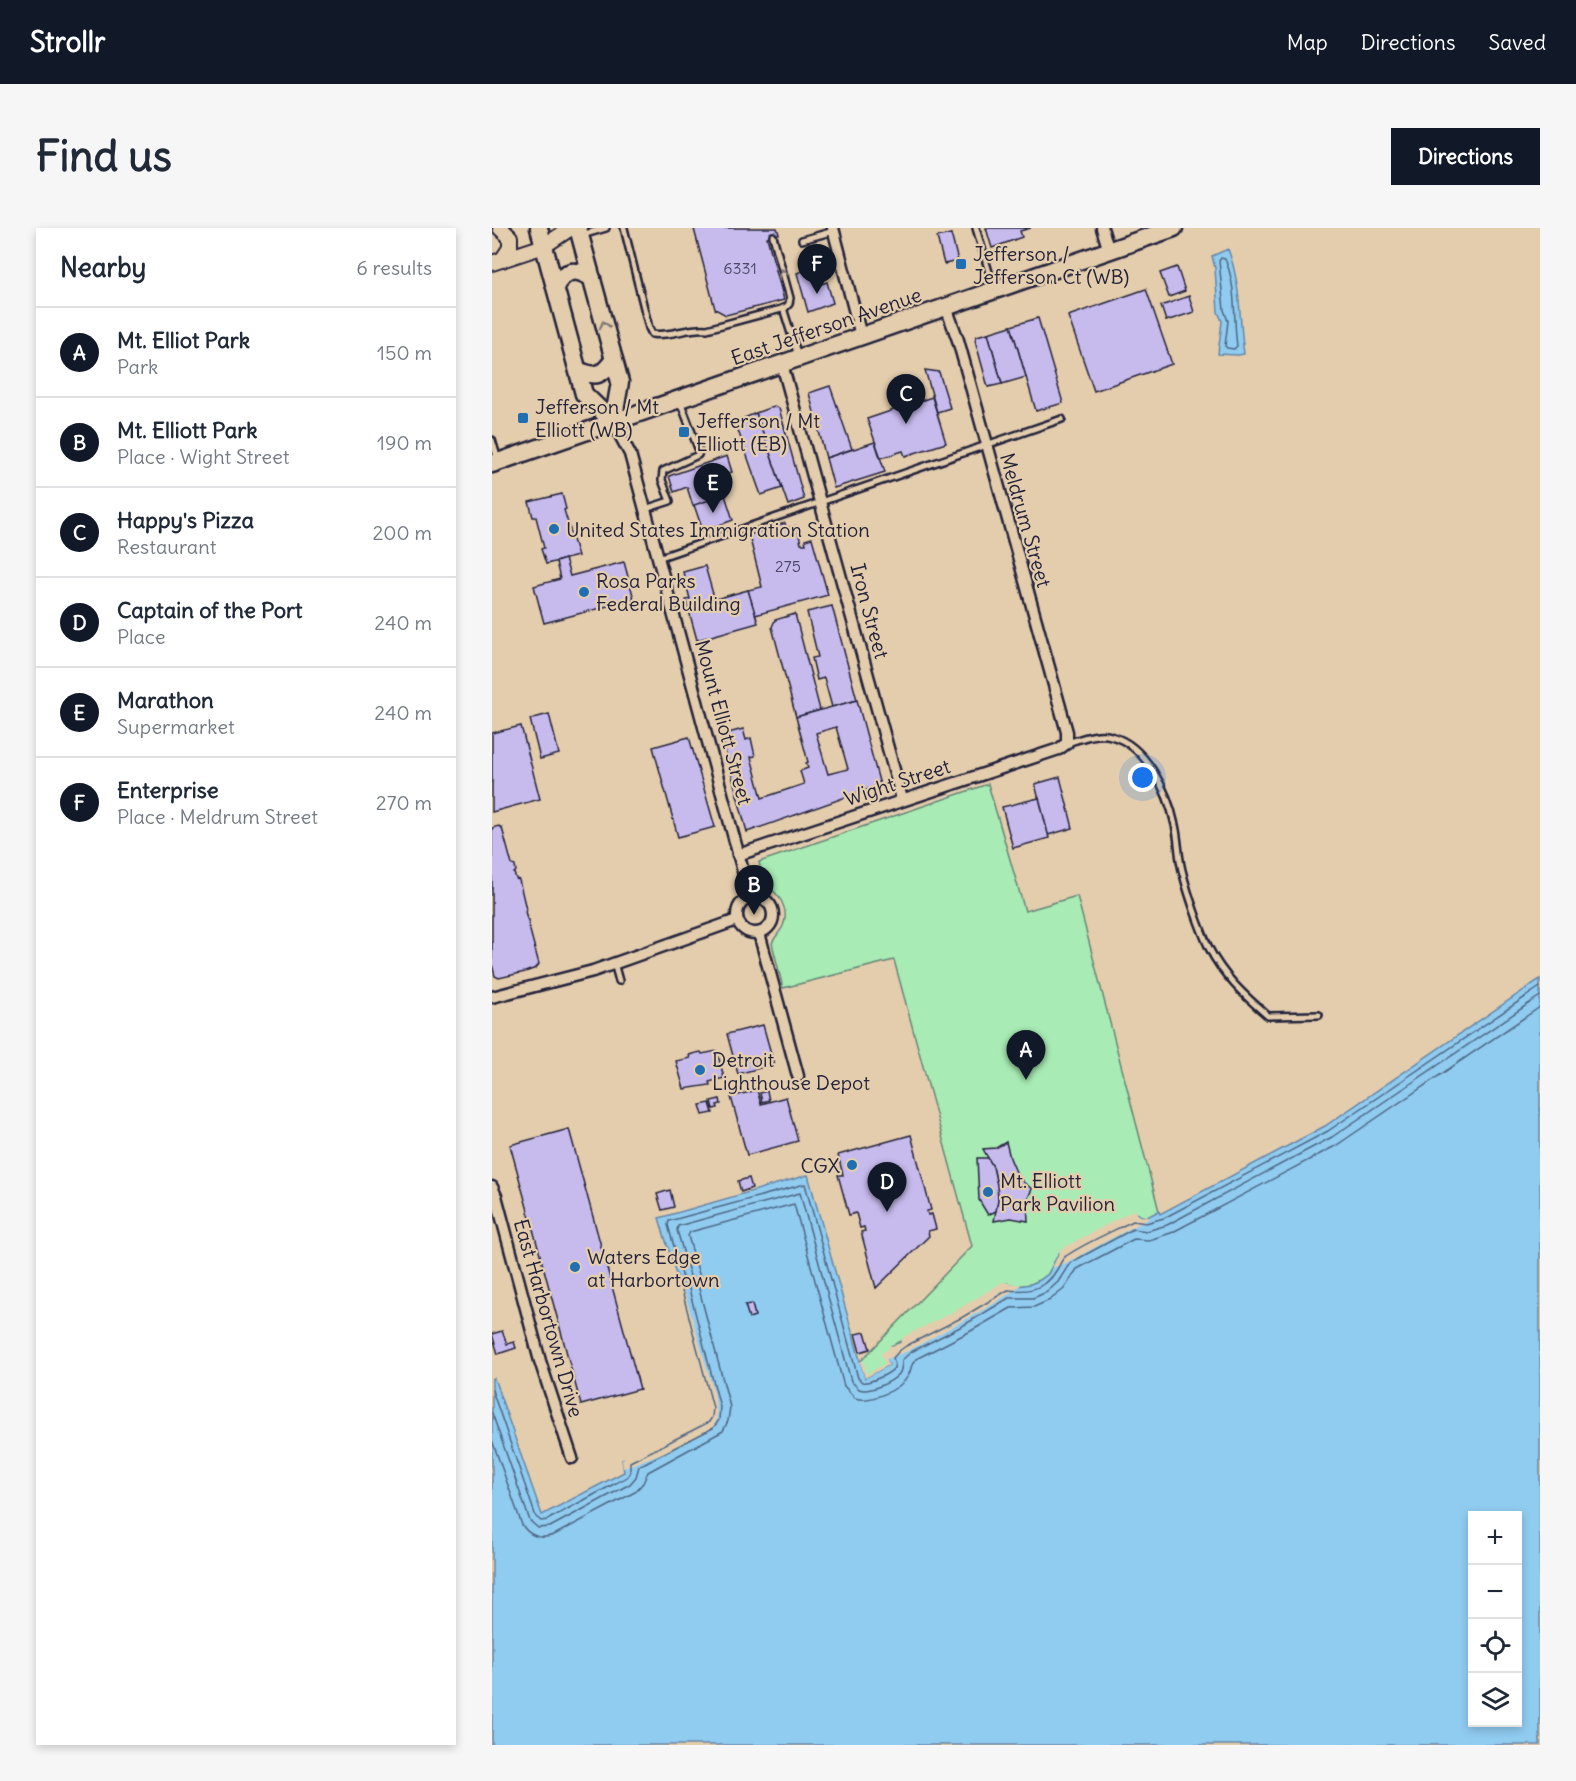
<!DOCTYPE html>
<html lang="en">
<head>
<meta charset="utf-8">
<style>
	:root { --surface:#fff; --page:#f6f6f7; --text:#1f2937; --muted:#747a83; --line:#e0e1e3; --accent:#111827 }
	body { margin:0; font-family:Delius,sans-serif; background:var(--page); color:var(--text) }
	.controls { position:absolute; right:18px; bottom:18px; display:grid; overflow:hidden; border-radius:0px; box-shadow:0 3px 9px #0003 }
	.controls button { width:54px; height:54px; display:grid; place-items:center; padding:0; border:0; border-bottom:2px solid var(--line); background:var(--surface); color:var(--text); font:30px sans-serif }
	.you { position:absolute; left:651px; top:550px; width:21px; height:21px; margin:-15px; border:4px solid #fff; border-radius:50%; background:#1a73e8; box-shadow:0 0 0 9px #1a73e833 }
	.badge { display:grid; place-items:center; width:39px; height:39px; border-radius:50%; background:var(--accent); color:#fff; font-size:20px; font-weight:700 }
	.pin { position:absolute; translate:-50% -50px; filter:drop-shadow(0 2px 3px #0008) }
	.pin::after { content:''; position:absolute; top:32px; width:21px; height:18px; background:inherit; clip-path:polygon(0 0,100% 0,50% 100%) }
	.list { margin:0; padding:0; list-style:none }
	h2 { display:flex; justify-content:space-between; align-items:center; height:78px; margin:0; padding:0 24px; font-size:26px }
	h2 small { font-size:20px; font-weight:400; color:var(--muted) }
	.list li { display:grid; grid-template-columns:39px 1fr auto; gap:18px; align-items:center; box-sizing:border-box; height:90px; padding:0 24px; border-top:2px solid var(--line) }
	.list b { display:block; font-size:22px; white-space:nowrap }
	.list p { margin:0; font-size:20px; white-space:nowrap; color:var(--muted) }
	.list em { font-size:20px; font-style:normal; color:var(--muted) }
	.icon { flex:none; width:33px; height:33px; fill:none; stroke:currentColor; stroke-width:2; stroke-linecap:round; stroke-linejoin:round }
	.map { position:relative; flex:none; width:1048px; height:1517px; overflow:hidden; border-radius:0px }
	header { display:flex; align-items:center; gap:36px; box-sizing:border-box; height:84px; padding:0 30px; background:var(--accent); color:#fff }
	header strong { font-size:28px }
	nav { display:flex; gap:33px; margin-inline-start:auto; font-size:21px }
	.intro { display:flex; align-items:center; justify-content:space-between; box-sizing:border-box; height:144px; padding:0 36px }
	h1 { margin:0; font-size:42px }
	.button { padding:15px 27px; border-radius:0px; background:var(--accent); color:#fff; font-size:21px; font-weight:700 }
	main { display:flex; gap:36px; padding:0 36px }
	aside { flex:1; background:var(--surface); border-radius:0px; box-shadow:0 3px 9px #0003 }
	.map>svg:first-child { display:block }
	.green { fill:#a8ebb4; stroke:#658678; stroke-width:1.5 }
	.water { fill:#90cbf0; stroke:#6487a8; stroke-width:1.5; fill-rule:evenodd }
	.pier { fill:#e4cdad }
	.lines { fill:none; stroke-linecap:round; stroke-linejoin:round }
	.shore { stroke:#4e6683; stroke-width:1.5 }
	.building { fill:#c7bbed; stroke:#22223b; stroke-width:1.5; fill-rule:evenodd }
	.service-casing { stroke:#22223b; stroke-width:10 }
	.minor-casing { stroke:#22223b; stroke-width:15 }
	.tertiary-casing { stroke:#22223b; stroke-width:18 }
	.secondary-casing { stroke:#22223b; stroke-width:21 }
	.service { stroke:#e4cdad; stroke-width:5 }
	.minor { stroke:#e4cdad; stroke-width:10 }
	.tertiary { stroke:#e4cdad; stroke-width:14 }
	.secondary { stroke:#e4cdad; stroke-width:16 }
	.oneway { stroke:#837874 }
	.poi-dot { fill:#1f6fb2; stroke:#e4cdad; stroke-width:2 }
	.labels { text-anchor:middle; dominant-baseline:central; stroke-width:4.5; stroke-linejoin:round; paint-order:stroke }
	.number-label { font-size:16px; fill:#4b4868 }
	.poi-label { font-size:20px; fill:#22223b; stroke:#e4cdad; text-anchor:start }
	.street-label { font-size:20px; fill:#22223b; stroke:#e4cdad }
</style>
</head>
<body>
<header>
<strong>Strollr</strong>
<nav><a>Map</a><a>Directions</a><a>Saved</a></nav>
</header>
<div class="intro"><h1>Find us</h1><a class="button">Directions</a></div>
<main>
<aside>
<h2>Nearby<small>6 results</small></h2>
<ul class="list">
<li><span class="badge">A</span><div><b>Mt. Elliot Park</b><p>Park</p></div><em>150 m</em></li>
<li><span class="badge">B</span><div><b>Mt. Elliott Park</b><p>Place · Wight Street</p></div><em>190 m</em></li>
<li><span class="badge">C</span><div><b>Happy's Pizza</b><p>Restaurant</p></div><em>200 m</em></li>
<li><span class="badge">D</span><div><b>Captain of the Port</b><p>Place</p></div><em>240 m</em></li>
<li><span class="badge">E</span><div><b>Marathon</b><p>Supermarket</p></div><em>240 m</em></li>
<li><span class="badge">F</span><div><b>Enterprise</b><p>Place · Meldrum Street</p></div><em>270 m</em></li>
</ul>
</aside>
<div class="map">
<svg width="1048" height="1517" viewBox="0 0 1048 1517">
	<rect width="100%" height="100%" fill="#e4cdad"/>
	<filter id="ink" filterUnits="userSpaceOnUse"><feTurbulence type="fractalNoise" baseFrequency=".0167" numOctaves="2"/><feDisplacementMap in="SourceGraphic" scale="12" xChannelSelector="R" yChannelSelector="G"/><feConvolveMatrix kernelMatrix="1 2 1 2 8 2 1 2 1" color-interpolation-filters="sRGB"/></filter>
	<g filter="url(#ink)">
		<path class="green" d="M496,556L533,683L585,668L667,983L657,989L647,988L567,1025L556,1046L548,1052L539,1056L526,1058L399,1118L397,1137L373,1150L368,1134L480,1018L402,732L291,760L280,715C283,709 288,704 291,698C298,681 287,664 272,657L267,634Z"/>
		<g class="water">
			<path d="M736,21C749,56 747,89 752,126L746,127L726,126L730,93L726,84L723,40L720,28Z"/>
			<path d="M1048,751V1517H0V1151L2,1150L50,1287L132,1244L130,1232L215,1188L181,1054L186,1053L167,990L316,947L373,1150L397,1137L392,1125L400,1123L399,1118L409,1115L515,1055L526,1058L539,1056L548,1052L556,1046L567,1025L643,984L653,990L667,983L668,986L833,898ZM981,1288H1026V1494H981Z"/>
		</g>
		<g class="pier">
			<path d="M642,982L647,988L657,989L656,991L574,1035L560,1040L569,1021Z"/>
			<path d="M186,1053L190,1056L222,1164L225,1186L224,1197L205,1209L178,1222L131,1240L130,1232L143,1221L212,1186L178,1055Z"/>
			<path d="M511,1054L529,1057L505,1074L416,1123L395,1131L397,1137L373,1150L368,1134L371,1132L375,1146L393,1136L389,1125L397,1121V1116L399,1118L409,1115L411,1109L465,1082Z"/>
		</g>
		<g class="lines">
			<g class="shore">
				<path d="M729,30L733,31C745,58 741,89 745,118L742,121L735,120L733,118L736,93L732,82L727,33Z"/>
				<path d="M0,1162L44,1289L49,1293L55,1292L135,1249L138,1245V1234L217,1194L220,1189L221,1180L189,1059L191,1051L176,997L177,993L313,956L366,1150L370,1154C376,1156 398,1146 402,1140C403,1137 402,1132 401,1130L407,1123L414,1118L469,1090L516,1062C535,1064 553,1062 564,1043C568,1038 569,1031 574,1028C595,1014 619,1004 641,993L654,995L672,990L836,903L1048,759"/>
				<path d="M0,1185L38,1293L46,1300L58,1299L138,1256L144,1249L147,1238L221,1200L227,1192L228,1179L197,1061L198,1048L185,1002L186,998L308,965L359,1153L367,1161C377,1165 400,1154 407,1146C410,1142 410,1137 410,1132L419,1124L472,1097L517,1070H541L555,1064L566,1054L578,1035L641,1001L655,1003L675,997L840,909L1048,768"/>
				<path d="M0,1212L30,1297C38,1309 50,1312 64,1306L143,1264L151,1255L156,1244L231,1203L236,1193L238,1179L207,1061V1046L196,1008L198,1004L302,976L352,1158L363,1170C378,1175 408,1162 416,1148C420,1142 418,1136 424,1131L477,1104L519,1080L542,1079L558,1072L572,1061L585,1041L642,1011L657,1012L679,1005L845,917L1048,779"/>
			</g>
		</g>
		<g class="building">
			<path d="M206,0H285L287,6L275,9L292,72L234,87L223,81L202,1Z"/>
			<path d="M494,0H539L528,3L530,9L500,20Z"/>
			<path d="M459,6L466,33L452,36L445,9Z"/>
			<path d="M321,39L326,57L335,54L341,75L316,84L305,45Z"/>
			<path d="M685,39L693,63L677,69L668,45Z"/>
			<path d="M654,61L680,136L602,163L576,88Z"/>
			<path d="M697,68L702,84L674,93L669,78Z"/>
			<path d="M546,90L571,175L544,183L519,98Z"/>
			<path d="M519,98L534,149L510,156L496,105Z"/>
			<path d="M496,105L510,156L496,159L483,112L485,108Z"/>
			<path d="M433,142L447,144L458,180L445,184Z"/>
			<path d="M338,158L360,221L334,230L317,165Z"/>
			<path d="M440,169L454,215L413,228L411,223L389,230L375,191Z"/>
			<path d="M282,178L287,180L312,271L296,277L264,185Z"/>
			<path d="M264,185L290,260L269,267L243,194Z"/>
			<path d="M383,214L393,244L342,260L334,230Z"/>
			<path d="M235,228L240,244L228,248L235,267L201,278L195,259L182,264L177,248Z"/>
			<path d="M70,266L74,281L72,282L86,328L54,336L49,321L52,320L44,289H41L37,274Z"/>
			<path d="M233,267L241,292L211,303L202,277Z"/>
			<path d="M293,295L294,300L305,298L309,316H314L313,312L320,310L336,367L263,387L256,362L270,359L257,307Z"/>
			<path d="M73,331L78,348L132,334L142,371L52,395L42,358L68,351L64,334Z"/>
			<path d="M213,338L221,366L219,367L220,372L256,362L266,395L205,412L194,372L198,371L191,344Z"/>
			<path d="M340,378L365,472L340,479L332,450L325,452L320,430L326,429L315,384Z"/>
			<path d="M303,386L328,482L304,489L280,399L283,392Z"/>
			<path d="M365,472L388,557L255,604L229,507L251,501L254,512L259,510L263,528L259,529L270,570L312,556L308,543L316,540L314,535L316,534L304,489ZM344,499L356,541L336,546L324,505Z"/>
			<path d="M57,486L67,526L48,531L38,491Z"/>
			<path d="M29,498L48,571L0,584V505Z"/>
			<path d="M197,509L223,599L186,609L161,519Z"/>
			<path d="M568,549L581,600L556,607L543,556Z"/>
			<path d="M547,570L557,610L521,620L510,579Z"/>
			<path d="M7,598L10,600L20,637L23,638L24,643L22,645L24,651L27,652L34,681L33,683L35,691L37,692V699L47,736L44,740L33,744L7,750L3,748L0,736V600Z"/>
			<path d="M271,797L282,836L246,846L235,806Z"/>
			<path d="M225,823L232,850L217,854L218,857L192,861L184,833L198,830L197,827L204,825L209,824L210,826Z"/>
			<path d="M265,862L269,876L294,869L306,913L255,927L239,869Z"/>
			<path d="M275,863L277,872L270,874L268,865Z"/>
			<path d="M228,871L229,876L225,877L226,880L221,881L219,873Z"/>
			<path d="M218,875L221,885L211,887L208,877Z"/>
			<path d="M77,901L148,1161L89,1177L18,917Z"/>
			<path d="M419,907L439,982L435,983L436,987L440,986L444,1001L436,1003L437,1008L384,1060L369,1004L373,1003L372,999L368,1000L364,985L357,987L346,947H351L346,927Z"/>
			<path d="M514,914L518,930L524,944L531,954L540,961L535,972L536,993L519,990L502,993L506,971L505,957L501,939L491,921L504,920Z"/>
			<path d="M485,930H496L501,939L505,957L506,971L504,983L496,987L487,972Z"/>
			<path d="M257,950L260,960L249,964L246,953Z"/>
			<path d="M178,962L182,979L170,982L165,966Z"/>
			<path d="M260,1076L263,1088L257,1090L253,1077Z"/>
			<path d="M10,1103L15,1116L22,1114L24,1120L6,1126L0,1106Z"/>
			<path d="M373,1104L378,1121L368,1124L363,1106Z"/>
		</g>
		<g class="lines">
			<g class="service-casing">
				<g id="service">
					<path d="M132,0L157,100L160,106C179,109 195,99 215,101L293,80L297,76L298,70L281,8"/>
					<path d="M484,0L502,61"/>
					<path d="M90,7L114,0"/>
					<path d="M310,12L342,3"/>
					<path d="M291,80L306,128"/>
					<path d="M0,212L6,232"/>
					<path d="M153,281L178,273L170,252L171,243L206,227L207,223L188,173"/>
					<path d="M166,330L570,191"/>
					<path d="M575,515C588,511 606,504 619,508C654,517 676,564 683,597C687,613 686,630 691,646C696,666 708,701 717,720C731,748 753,768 776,788L827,787"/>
					<path d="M122,735L127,753"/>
				</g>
			</g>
			<g class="minor-casing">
				<g id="minor">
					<path d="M341,0L369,108"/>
					<path d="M610,0L617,23"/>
					<path d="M290,136L410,571"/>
					<path d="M121,194L138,226L258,669"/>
					<path d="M246,627L567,521L575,515V504L466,112L454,79"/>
					<circle cx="263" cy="687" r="18"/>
					<path d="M267,705L306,848"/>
					<path d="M0,769L101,743L245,692"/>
					<path d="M0,959L4,968L48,1133L80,1230"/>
				</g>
			</g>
			<g class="tertiary-casing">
				<g id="tertiary">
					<path d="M8,0L18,9V20L10,32"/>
					<path d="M0,35L52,18L79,0"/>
				</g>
			</g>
			<g class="secondary-casing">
				<g id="secondary">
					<path d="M47,0L92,166L121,194"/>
					<path d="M86,0L128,154L121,194"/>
					<path d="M63,58C75,41 82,40 100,50"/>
					<path d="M86,142C104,150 110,148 122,131"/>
					<path d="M0,236L682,0"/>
				</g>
			</g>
			<use href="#service" class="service"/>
			<use href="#minor" class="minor"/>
			<use href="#tertiary" class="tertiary"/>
			<use href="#secondary" class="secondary"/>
		</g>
		<defs><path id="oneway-chevron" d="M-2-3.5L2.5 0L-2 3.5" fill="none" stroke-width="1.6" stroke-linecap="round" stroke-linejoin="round" transform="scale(1.5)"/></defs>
		<g class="oneway">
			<use href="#oneway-chevron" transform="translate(291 45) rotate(-105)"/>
			<use href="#oneway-chevron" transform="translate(112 97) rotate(-105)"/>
		</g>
	</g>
	<g class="poi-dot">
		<rect x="463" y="30" width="12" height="12" rx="3"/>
		<rect x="25" y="184" width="12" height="12" rx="3"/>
		<rect x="186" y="198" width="12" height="12" rx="3"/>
		<circle cx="62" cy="301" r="6"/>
		<circle cx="92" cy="364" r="6"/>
		<circle cx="208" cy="842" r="6"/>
		<circle cx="360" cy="937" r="6"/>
		<circle cx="496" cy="964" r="6"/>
		<circle cx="83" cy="1039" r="6"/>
	</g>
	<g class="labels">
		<g class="number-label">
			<text x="248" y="40">6331</text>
			<text x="296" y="338">275</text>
		</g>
		<g class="poi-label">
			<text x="481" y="25">Jefferson /<tspan x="481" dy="23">Jefferson Ct (WB)</tspan></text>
			<text x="43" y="178">Jefferson / Mt<tspan x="43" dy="23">Elliott (WB)</tspan></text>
			<text x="204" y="192">Jefferson / Mt<tspan x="204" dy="23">Elliott (EB)</tspan></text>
			<text x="74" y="301">United States Immigration Station</text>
			<text x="104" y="352">Rosa Parks<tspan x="104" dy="23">Federal Building</tspan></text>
			<text x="220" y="831">Detroit<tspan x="220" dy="23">Lighthouse Depot</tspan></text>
			<text x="348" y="937" text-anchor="end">CGX</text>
			<text x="508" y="952">Mt. Elliott<tspan x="508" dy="23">Park Pavilion</tspan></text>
			<text x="95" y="1028">Waters Edge<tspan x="95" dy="23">at Harbortown</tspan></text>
		</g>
		<g class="street-label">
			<text transform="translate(334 98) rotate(-19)">East Jefferson Avenue</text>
			<text transform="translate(534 292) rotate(74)">Meldrum Street</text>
			<text transform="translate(378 383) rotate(75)">Iron Street</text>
			<text transform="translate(232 494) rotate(75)">Mount Elliott Street</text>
			<text transform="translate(405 554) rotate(-18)">Wight Street</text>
			<text transform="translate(57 1090) rotate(74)">East Harbortown Drive</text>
		</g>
	</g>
</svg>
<div class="controls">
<button>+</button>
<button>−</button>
<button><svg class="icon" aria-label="locate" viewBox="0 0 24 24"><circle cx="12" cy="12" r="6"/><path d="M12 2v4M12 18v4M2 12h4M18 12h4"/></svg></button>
<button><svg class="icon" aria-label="layers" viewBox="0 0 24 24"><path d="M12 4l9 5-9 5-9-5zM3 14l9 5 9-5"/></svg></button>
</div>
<div class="you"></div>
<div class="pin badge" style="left:534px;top:852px">A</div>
<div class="pin badge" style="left:262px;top:687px">B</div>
<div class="pin badge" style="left:414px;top:196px">C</div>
<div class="pin badge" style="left:395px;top:984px">D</div>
<div class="pin badge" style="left:221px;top:285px">E</div>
<div class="pin badge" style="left:325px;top:66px">F</div>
</div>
</main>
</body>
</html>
